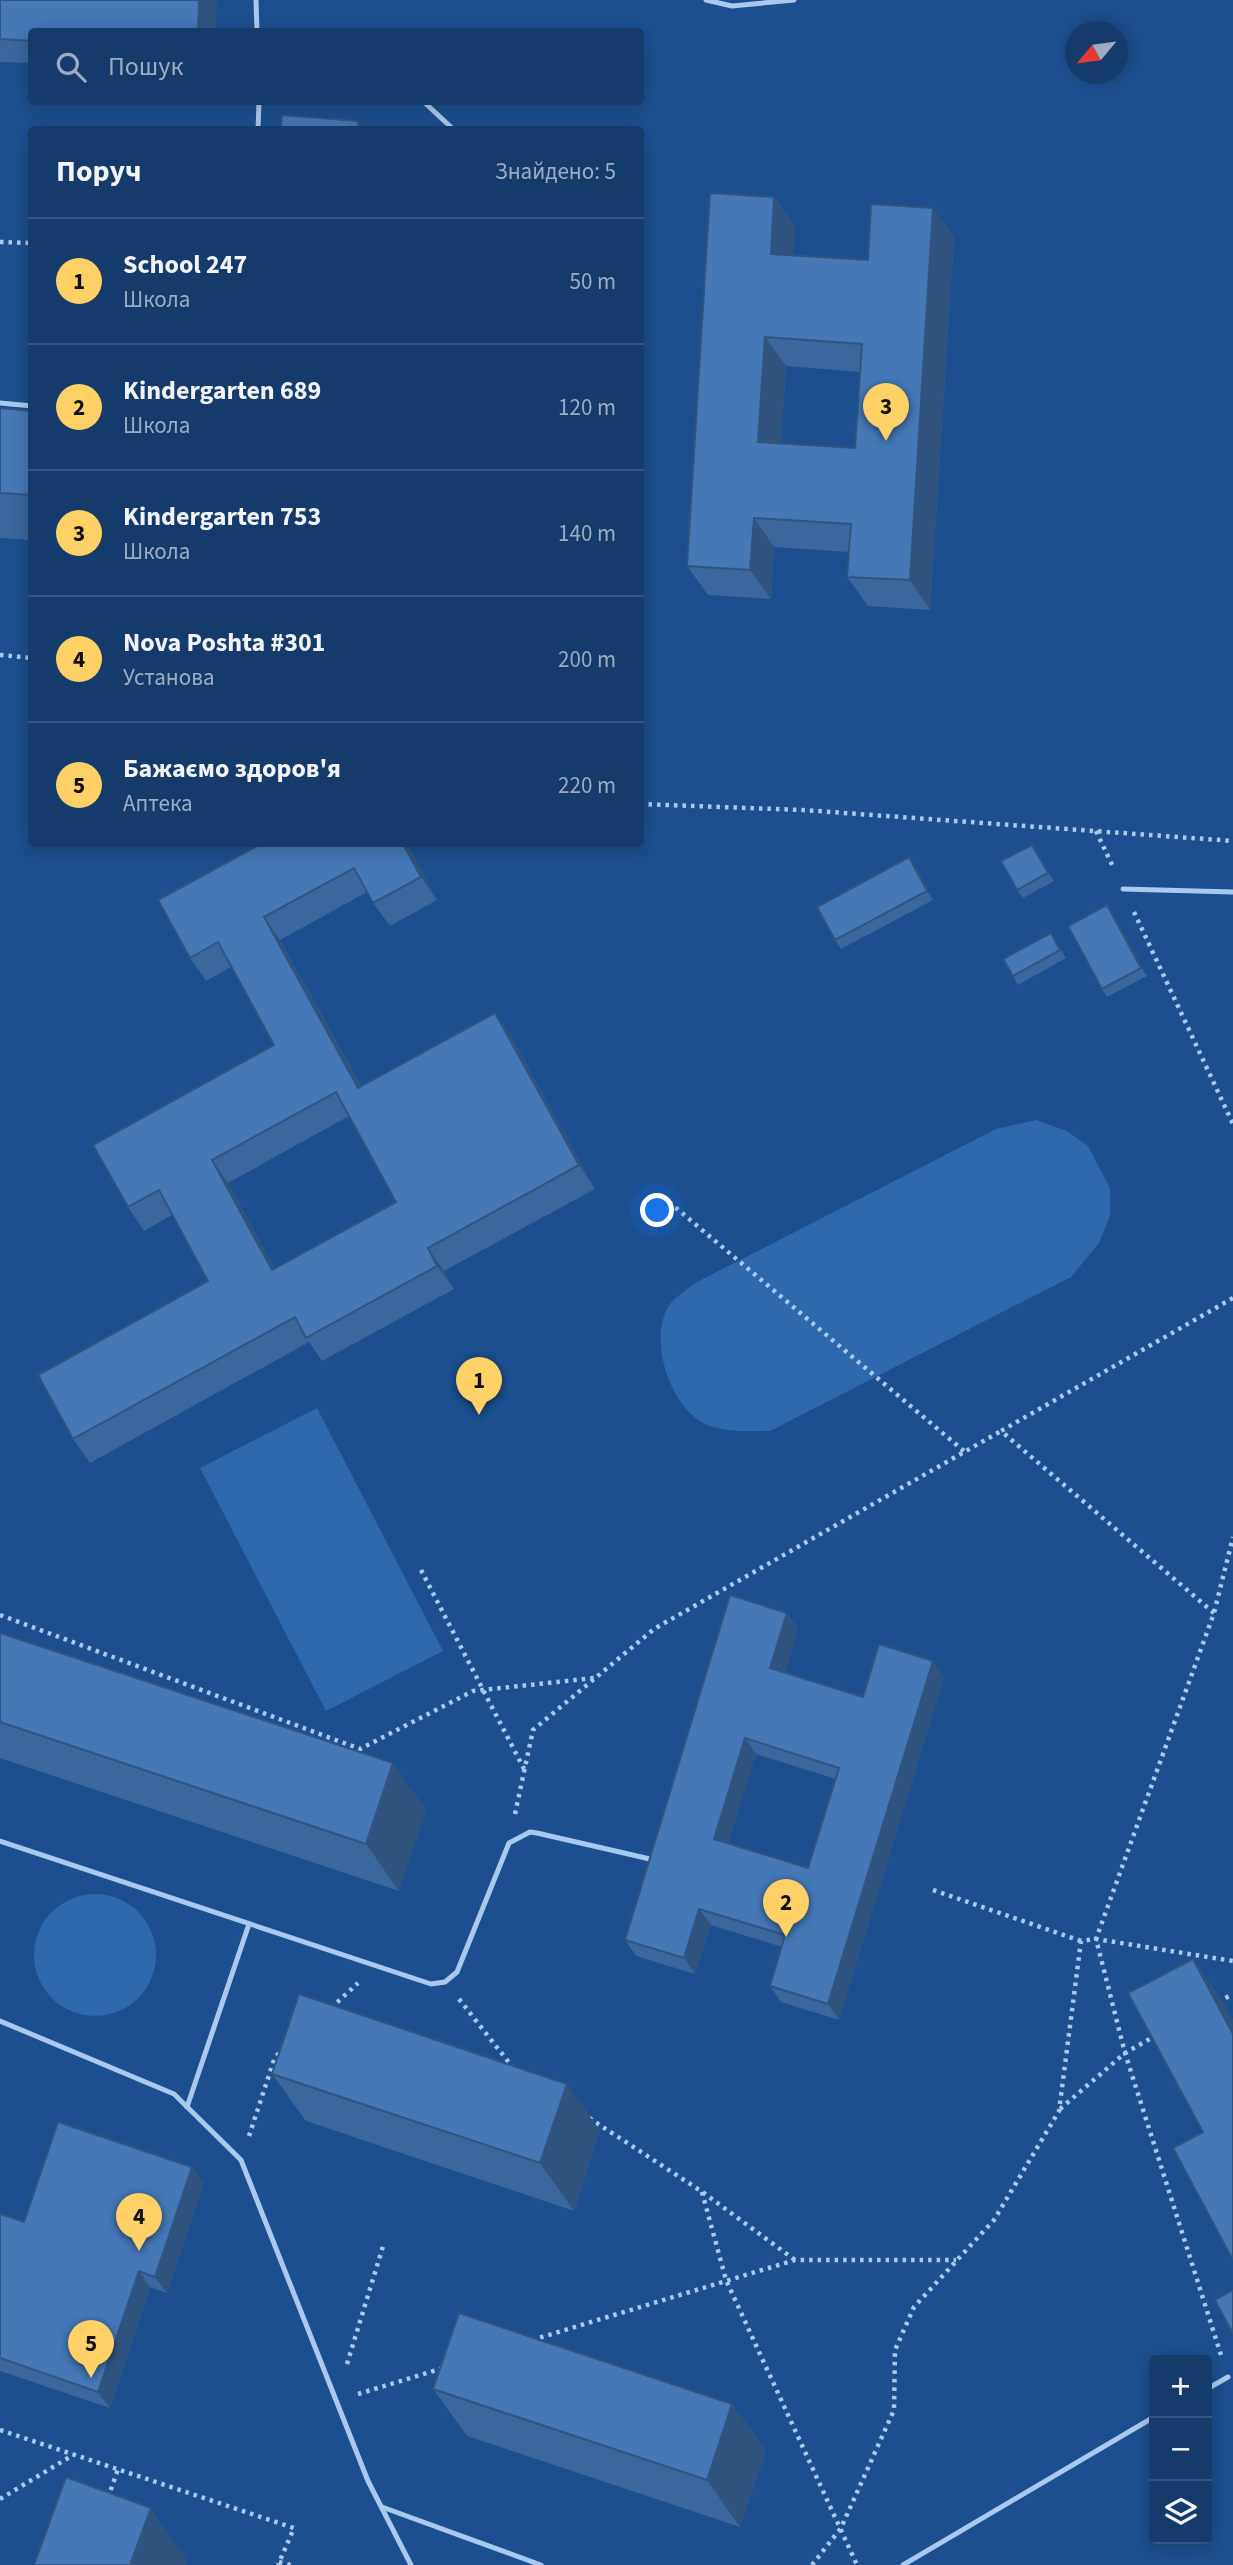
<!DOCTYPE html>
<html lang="uk">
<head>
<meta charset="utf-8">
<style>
	:root { --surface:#143b6b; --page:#214673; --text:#f1f3f6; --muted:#9dadc1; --line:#33557e; --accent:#ffd166 }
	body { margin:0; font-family:"Source Sans 3",sans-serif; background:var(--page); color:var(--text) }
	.controls { position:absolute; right:21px; bottom:21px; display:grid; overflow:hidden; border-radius:7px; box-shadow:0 4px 18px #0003 }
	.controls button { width:63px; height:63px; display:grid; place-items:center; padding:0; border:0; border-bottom:2px solid var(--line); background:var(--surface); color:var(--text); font:35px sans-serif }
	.compass { position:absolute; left:1065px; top:21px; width:63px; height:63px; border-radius:50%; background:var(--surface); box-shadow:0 4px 18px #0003; rotate:241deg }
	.you { position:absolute; left:658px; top:1211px; width:24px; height:24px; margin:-18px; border:5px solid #fff; border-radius:50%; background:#1a73e8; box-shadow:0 0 0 10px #1a73e833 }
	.badge { display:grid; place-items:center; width:46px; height:46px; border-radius:50%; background:var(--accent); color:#111; font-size:23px; font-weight:700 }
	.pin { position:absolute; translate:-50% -58px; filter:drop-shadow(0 2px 4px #0008) }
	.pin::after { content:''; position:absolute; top:37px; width:24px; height:21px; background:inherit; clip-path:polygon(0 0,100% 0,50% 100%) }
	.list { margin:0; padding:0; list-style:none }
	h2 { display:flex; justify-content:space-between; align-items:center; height:91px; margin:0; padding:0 28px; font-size:30px }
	h2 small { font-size:23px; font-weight:400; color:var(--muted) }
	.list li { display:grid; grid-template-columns:46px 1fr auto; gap:21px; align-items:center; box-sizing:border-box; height:126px; padding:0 28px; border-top:2px solid var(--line) }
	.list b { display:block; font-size:26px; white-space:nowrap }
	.list p { margin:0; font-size:23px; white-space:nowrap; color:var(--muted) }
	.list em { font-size:23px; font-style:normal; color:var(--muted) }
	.icon { flex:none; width:38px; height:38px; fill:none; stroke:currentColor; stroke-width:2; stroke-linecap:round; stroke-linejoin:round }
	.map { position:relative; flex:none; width:1233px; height:2565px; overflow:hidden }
	.search { position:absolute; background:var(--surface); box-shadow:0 4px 18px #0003; left:28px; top:28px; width:616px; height:77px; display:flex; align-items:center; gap:18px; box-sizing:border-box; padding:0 24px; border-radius:7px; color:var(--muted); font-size:26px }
	.panel { position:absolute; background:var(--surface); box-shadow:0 4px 18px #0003; left:28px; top:126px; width:616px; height:721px; border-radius:7px }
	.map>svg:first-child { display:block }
	.green { fill:#2e69ad }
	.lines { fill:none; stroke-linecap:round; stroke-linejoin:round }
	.path { stroke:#a9c9ee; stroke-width:4.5; stroke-dasharray:3.5 5; stroke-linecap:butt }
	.service { stroke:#a9c9ee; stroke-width:5 }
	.wall { fill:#3a679d; fill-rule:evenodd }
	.shaded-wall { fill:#305480 }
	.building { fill:#4478b7; stroke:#305480; stroke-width:2; fill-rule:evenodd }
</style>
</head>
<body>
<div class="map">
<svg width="1233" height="2565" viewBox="0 0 1233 2565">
	<rect width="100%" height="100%" fill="#1b4f8f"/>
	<g class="green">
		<path d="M1036,1120L1067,1131L1088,1146L1110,1188V1216L1099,1243L1071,1277L770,1431C748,1431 726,1433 705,1424C671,1408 649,1343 667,1309C671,1299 687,1290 695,1283L996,1129Z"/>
		<path d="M317,1408L443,1651L326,1711L200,1468Z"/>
		<circle cx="95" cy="1955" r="61"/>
	</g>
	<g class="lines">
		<g class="path">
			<path d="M0,242L32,243"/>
			<path d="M0,655L32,658"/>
			<path d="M640,804L803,810L1233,841"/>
			<path d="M1096,831L1114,869"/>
			<path d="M1134,912L1233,1124"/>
			<path d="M669,1202L965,1452"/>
			<path d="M421,1570L524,1769"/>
			<path d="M1214,1613L1001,1431L1233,1298"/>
			<path d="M0,1615L360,1749L473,1691L594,1678"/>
			<path d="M515,1814L533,1730L654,1629L1001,1431"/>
			<path d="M933,1890L1081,1941"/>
			<path d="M459,1999L514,2069"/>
			<path d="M1218,2002L1233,1994"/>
			<path d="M331,2008L358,1983"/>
			<path d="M1060,2109L1125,2053L1155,2036"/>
			<path d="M589,2118L701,2191L795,2260"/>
			<path d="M249,2136L275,2057L282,2051"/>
			<path d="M702,2192L726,2280L857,2565"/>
			<path d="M532,2340L795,2260H956"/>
			<path d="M1221,2355L1125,2053L1096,1939L1233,1961"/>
			<path d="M347,2364L384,2243"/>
			<path d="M358,2394L443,2368"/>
			<path d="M0,2430L294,2528L278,2565"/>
			<path d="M108,2498L118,2469"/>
			<path d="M0,2499L73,2455"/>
			<path d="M279,2562L291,2565"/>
			<path d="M812,2565L841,2528L894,2410L895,2350L914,2307L994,2220L1059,2111L1081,1941L1096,1939L1214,1613L1233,1537"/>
		</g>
		<g class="service">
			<path d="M256,0L257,32"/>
			<path d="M706,0L732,6L794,0"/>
			<path d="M424,102L454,130"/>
			<path d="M258,130L259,102"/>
			<path d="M0,403L32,406"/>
			<path d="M1123,889L1233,892"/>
			<path d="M0,1841L431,1984L445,1982L457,1972L509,1843L530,1832L537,1833L650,1859"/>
			<path d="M0,2021L174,2094L241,2160L368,2481L411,2565"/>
			<path d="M187,2107L249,1924"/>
			<path d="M1207,2389L1228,2377"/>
			<path d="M382,2507L541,2565"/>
			<path d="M903,2565L1154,2417"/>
		</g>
	</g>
	<g class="wall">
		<path d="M0,0L32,32V63L0,62Z"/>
		<path d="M774,197L795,227L793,255L868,260L954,237L930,610L868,606L847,577L849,552L774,547L771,599L708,595L687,566ZM786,366L860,372L855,448L781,443Z"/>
		<path d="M0,408L32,411V540L0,538Z"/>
		<path d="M261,844H407L437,900L390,926L373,903L367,892L280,940L361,1086L495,1013L511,1036L595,1189L444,1271L454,1289L322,1361L309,1342L90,1463L73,1439L208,1281L172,1215L144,1231L128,1207L274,1045L231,967L206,981L190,958ZM349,1116L396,1202L275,1269L228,1183Z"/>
		<path d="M1038,853L1054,881L1023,898L1017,890Z"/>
		<path d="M909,857L915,865L933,900L841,949L835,940Z"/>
		<path d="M1113,914L1147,976L1107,997L1102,989Z"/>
		<path d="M1051,933L1066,958L1018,985L1013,976Z"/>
		<path d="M787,1613L798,1629L785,1673L863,1697L933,1661L944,1677L839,2020L781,2002L770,1986L782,1947L711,1925L695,1974L636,1956L625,1940ZM756,1754L836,1779L808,1868L728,1843Z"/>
		<path d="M0,1633L393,1763L426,1811L399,1891L0,1758Z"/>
		<path d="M272,2074L567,2084L600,2131L574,2211L306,2121Z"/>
		<path d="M192,2167L204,2183L167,2293L150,2287L110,2408L0,2371V2214L24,2222Z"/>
		<path d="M433,2389L732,2404L766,2451L740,2527L467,2436Z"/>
	</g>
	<g class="shaded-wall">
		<path d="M199,0H217L215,32H198Z"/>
		<path d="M358,121L364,130H358Z"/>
		<path d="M774,197L795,227L791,283L771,254Z"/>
		<path d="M933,208L954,237L930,610L910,580Z"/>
		<path d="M765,337L786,366L779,471L758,442Z"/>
		<path d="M754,518L774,547L771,599L750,570Z"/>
		<path d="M403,844H407L437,900L421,877Z"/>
		<path d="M1032,845L1038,853L1054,881L1048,873Z"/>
		<path d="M909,857L915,865L933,900L927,891Z"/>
		<path d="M1107,905L1113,914L1147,976L1141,968Z"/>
		<path d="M264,917L280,940L374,1111L358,1088Z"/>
		<path d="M495,1013L511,1036L595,1189L579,1165Z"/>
		<path d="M212,1160L228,1183L288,1293L272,1270Z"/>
		<path d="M428,1248L444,1271L454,1289L437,1266Z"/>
		<path d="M787,1613L798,1629L782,1684L770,1668Z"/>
		<path d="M933,1661L944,1677L839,2020L828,2004Z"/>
		<path d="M745,1738L756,1754L725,1855L714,1839Z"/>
		<path d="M393,1763L426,1811L399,1891L366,1844Z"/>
		<path d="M699,1909L711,1925L695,1974L684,1958Z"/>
		<path d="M1193,1959L1226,2006L1233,2019V2034Z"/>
		<path d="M567,2084L600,2131L574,2211L540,2163Z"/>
		<path d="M192,2167L204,2183L167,2293L155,2277Z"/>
		<path d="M139,2271L150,2287L110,2408L98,2392Z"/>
		<path d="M732,2404L766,2451L740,2527L707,2480Z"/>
		<path d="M151,2508L187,2560L185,2565H130Z"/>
	</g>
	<g class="building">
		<path d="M0,0H199L198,32H32V41L0,39Z"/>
		<path d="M282,115L358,121V130H281Z"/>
		<path d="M710,193L774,197L771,254L868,260L871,204L933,208L910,580L847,577L851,524L754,518L750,570L687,566ZM765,337L862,344L855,448L758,442Z"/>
		<path d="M0,408L32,411V495L0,493Z"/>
		<path d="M261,844H403L421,877L373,903L354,868L264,917L358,1088L495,1013L579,1165L428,1248L437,1266L306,1338L295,1317L73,1439L38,1375L208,1281L159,1190L128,1207L93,1145L274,1045L218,942L190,958L158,900ZM336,1092L396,1202L272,1270L212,1160Z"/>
		<path d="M1032,845L1048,873L1017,890L1001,861Z"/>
		<path d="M909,857L927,891L835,940L817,907Z"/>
		<path d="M1107,905L1141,968L1102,989L1068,926Z"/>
		<path d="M1051,933L1060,950L1013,976L1003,959Z"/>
		<path d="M730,1595L787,1613L770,1668L863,1697L879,1644L933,1661L828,2004L770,1986L785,1935L699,1909L684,1958L625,1940ZM745,1738L839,1768L808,1868L714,1839Z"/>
		<path d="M0,1633L393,1763L366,1844L0,1722Z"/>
		<path d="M1193,1959L1233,2034V2260L1173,2148L1203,2132L1128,1993Z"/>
		<path d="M299,1994L567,2084L540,2163L272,2074Z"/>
		<path d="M58,2122L192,2167L155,2277L139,2271L98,2392L0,2358V2214L24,2222Z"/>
		<path d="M1233,2290V2334L1215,2300Z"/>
		<path d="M459,2313L732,2404L707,2480L433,2389Z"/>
		<path d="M66,2477L151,2508L130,2565H34Z"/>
	</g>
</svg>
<div class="controls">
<button>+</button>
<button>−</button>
<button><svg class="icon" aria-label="layers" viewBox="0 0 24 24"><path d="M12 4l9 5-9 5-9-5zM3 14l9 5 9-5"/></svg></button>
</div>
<svg class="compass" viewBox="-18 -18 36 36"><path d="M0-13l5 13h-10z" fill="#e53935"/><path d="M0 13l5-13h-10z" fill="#9dadc1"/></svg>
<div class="you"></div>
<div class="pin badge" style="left:479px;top:1415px">1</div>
<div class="pin badge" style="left:786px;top:1937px">2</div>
<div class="pin badge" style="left:886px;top:441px">3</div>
<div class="pin badge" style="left:139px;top:2251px">4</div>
<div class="pin badge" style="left:91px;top:2378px">5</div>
<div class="search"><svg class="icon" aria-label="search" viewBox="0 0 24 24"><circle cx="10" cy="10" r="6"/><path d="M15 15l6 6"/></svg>Пошук</div>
<section class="panel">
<h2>Поруч<small>Знайдено: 5</small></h2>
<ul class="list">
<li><span class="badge">1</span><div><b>School 247</b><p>Школа</p></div><em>50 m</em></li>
<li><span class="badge">2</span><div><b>Kindergarten 689</b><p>Школа</p></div><em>120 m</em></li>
<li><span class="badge">3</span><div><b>Kindergarten 753</b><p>Школа</p></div><em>140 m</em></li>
<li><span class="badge">4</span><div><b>Nova Poshta #301</b><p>Установа</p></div><em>200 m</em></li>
<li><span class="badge">5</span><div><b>Бажаємо здоров'я</b><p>Аптека</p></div><em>220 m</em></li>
</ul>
</section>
</div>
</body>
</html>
